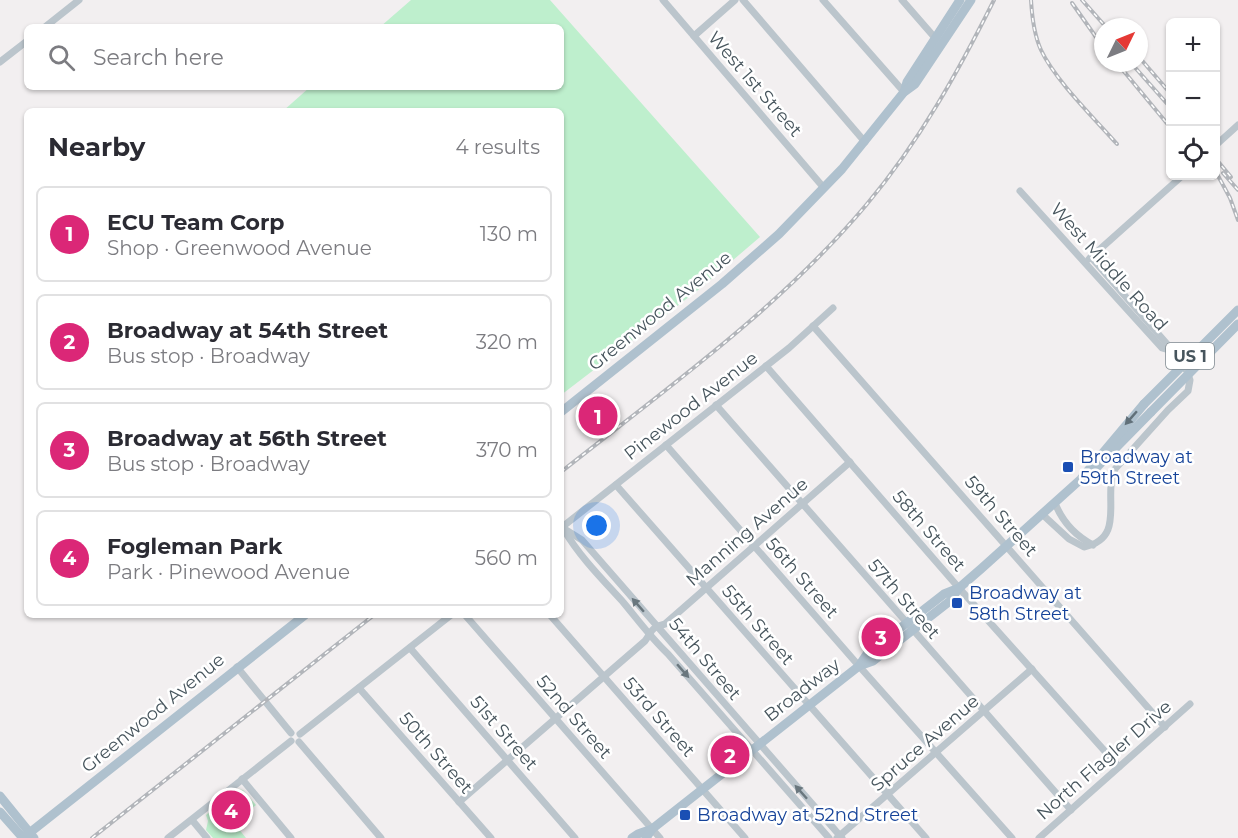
<!DOCTYPE html>
<html lang="en">
<head>
<meta charset="utf-8">
<style>
	:root { --surface:#fff; --page:#f7f7f7; --text:#2b2b33; --muted:#7c7c81; --line:#e1e1e2; --accent:#db2777 }
	body { margin:0; font-family:Montserrat,sans-serif; background:var(--page); color:var(--text) }
	.controls { position:absolute; right:18px; top:18px; display:grid; overflow:hidden; border-radius:9px; box-shadow:0 2px 4px #0004 }
	.controls button { width:54px; height:54px; display:grid; place-items:center; padding:0; border:0; border-bottom:2px solid var(--line); background:var(--surface); color:var(--text); font:30px sans-serif }
	.compass { position:absolute; left:1094px; top:18px; width:54px; height:54px; border-radius:50%; background:var(--surface); box-shadow:0 2px 4px #0004; rotate:47deg }
	.you { position:absolute; left:597px; top:526px; width:21px; height:21px; margin:-15px; border:4px solid #fff; border-radius:50%; background:#1a73e8; box-shadow:0 0 0 9px #1a73e833 }
	.badge { display:grid; place-items:center; width:39px; height:39px; border-radius:50%; background:var(--accent); color:#fff; font-size:20px; font-weight:700 }
	.pin { position:absolute; translate:-50% -50%; border:3px solid #fff; box-shadow:0 2px 6px #0006 }
	.list { margin:0; padding:0; list-style:none }
	h2 { display:flex; justify-content:space-between; align-items:center; height:78px; margin:0; padding:0 24px; font-size:26px }
	h2 small { font-size:20px; font-weight:400; color:var(--muted) }
	.list li { display:grid; grid-template-columns:39px 1fr auto; gap:18px; align-items:center; box-sizing:border-box; height:96px; margin:0 12px 12px; padding:0 12px; border:2px solid var(--line); border-radius:9px }
	.list b { display:block; font-size:22px; white-space:nowrap }
	.list p { margin:0; font-size:20px; white-space:nowrap; color:var(--muted) }
	.list em { font-size:20px; font-style:normal; color:var(--muted) }
	.icon { flex:none; width:33px; height:33px; fill:none; stroke:currentColor; stroke-width:2; stroke-linecap:round; stroke-linejoin:round }
	.map { position:relative; flex:none; width:1238px; height:838px; overflow:hidden }
	.search { position:absolute; background:var(--surface); box-shadow:0 2px 4px #0004; left:24px; top:24px; width:540px; height:66px; display:flex; align-items:center; gap:15px; box-sizing:border-box; padding:0 21px; border-radius:9px; color:var(--muted); font-size:22px }
	.panel { position:absolute; background:var(--surface); box-shadow:0 2px 4px #0004; left:24px; top:108px; width:540px; height:510px; border-radius:9px }
	.map>svg:first-child { display:block }
	.green { fill:#beefcd }
	.lines { fill:none; stroke-linecap:round; stroke-linejoin:round }
	.minor { stroke:#bbc5cc; stroke-width:7 }
	.major { stroke:#afc1ce; stroke-width:9 }
	.rail-casing { stroke:#b2b5ba; stroke-width:4 }
	.rail { stroke:#fff; stroke-width:1.5; stroke-dasharray:4.5; stroke-linecap:butt }
	.major-bridge { stroke:#afc1ce; stroke-width:9 }
	.oneway { fill:#617079 }
	.oneway2 { fill:#6a777e }
	.transit-dot { fill:#1a4fb4; stroke:#fff; stroke-width:2 }
	.labels { text-anchor:middle; dominant-baseline:central; stroke-width:5; stroke-linejoin:round; paint-order:stroke }
	.shield { fill:#fff; stroke:#7e888e; stroke-width:1.5 }
	.shield-label { font-size:16px; font-weight:bold; fill:#47555d }
	.street-label { font-size:18px; fill:#47555d; stroke:#fff }
	.transit-label { font-size:18px; fill:#164399; stroke:#fff; text-anchor:start }
</style>
</head>
<body>
<div class="map">
<svg width="1238" height="838" viewBox="0 0 1238 838">
	<rect width="100%" height="100%" fill="#f2eff0"/>
	<g class="green">
		<path d="M411,0H550L760,237L698,290L561,395V111H283L310,87H561V27H380Z"/>
		<path d="M237,789L243,790L256,805L234,823L246,838H213L206,830L208,821L206,815Z"/>
	</g>
	<g class="lines">
		<g class="minor">
			<path d="M663,0L824,188"/>
			<path d="M743,0L865,142"/>
			<path d="M823,0L904,92"/>
			<path d="M902,0L936,39"/>
			<path d="M45,27L79,0"/>
			<path d="M694,36L735,0"/>
			<path d="M0,62L27,41"/>
			<path d="M1216,145L1238,125"/>
			<path d="M1020,191L1162,348L1169,350"/>
			<path d="M1089,259L1182,176"/>
			<path d="M813,326L1165,727"/>
			<path d="M766,366L959,588L1119,767"/>
			<path d="M716,405L1071,810"/>
			<path d="M666,445L859,666L1012,838"/>
			<path d="M616,485L926,838"/>
			<path d="M1055,503C1062,521 1076,536 1093,545"/>
			<path d="M1043,515L1069,539L1084,547C1127,538 1102,496 1115,469L1168,410L1188,391L1190,380L1187,371L1169,350L1167,344L1091,257"/>
			<path d="M566,524L789,348L833,308"/>
			<path d="M564,530C580,557 602,579 623,602C638,620 651,638 668,654L829,838"/>
			<path d="M566,530L582,540L842,838"/>
			<path d="M465,615L660,838"/>
			<path d="M550,615L745,838"/>
			<path d="M410,648L575,838"/>
			<path d="M237,667L291,733"/>
			<path d="M359,688L491,838"/>
			<path d="M300,734L451,615"/>
			<path d="M299,742L381,838"/>
			<path d="M242,779L291,838"/>
			<path d="M459,802L645,641C653,630 650,628 665,624L850,462"/>
			<path d="M192,820L207,838"/>
			<path d="M168,838L291,741"/>
			<path d="M837,838L1032,669"/>
			<path d="M1039,838L1190,704"/>
		</g>
		<g class="major">
			<path d="M904,92L907,82L960,0"/>
			<path d="M561,412L722,284L779,234L842,169L904,92L915,84L971,0"/>
			<path d="M1093,471L1151,412"/>
			<path d="M859,666L873,661L950,601L959,588"/>
			<path d="M0,796L34,838"/>
			<path d="M0,812L23,838"/>
			<path d="M23,838L305,615"/>
			<path d="M632,838L638,834L652,829"/>
			<path d="M646,838L652,829L859,666L867,654L944,594L959,588L982,568L1081,479L1144,404"/>
		</g>
		<g class="rail-casing">
			<g id="rail">
				<path d="M1031,0C1032,17 1034,35 1041,50C1055,80 1094,118 1117,144"/>
				<path d="M1082,0L1106,27"/>
				<path d="M1072,3L1103,47"/>
				<path d="M1139,57L1170,93"/>
				<path d="M1117,63L1170,127"/>
				<path d="M1131,63L1170,107"/>
				<path d="M1216,159L1231,177"/>
				<path d="M1216,172L1230,198L1238,220"/>
				<path d="M1223,173L1238,190"/>
				<path d="M561,472C667,388 780,308 867,204C919,142 958,72 994,0"/>
				<path d="M92,838L374,615"/>
			</g>
		</g>
		<use href="#rail" class="rail"/>
		<g class="major-bridge">
			<path d="M1144,404L1238,310"/>
			<path d="M1151,412L1238,324"/>
		</g>
	</g>
	<defs><path id="oneway-solid" d="M-6-.8H1V-3.2L6.5 0L1 3.2V.8H-6Z" transform="scale(1.5)"/></defs>
	<use class="oneway" href="#oneway-solid" transform="translate(1131 418) rotate(131)"/>
	<g class="oneway2">
		<use href="#oneway-solid" transform="translate(638 605) rotate(-131)"/>
		<use href="#oneway-solid" transform="translate(683 671) rotate(49)"/>
		<use href="#oneway-solid" transform="translate(801 792) rotate(-132)"/>
	</g>
	<g class="transit-dot">
		<rect x="1062" y="461" width="12" height="12" rx="3"/>
		<rect x="951" y="597" width="12" height="12" rx="3"/>
		<rect x="679" y="809" width="12" height="12" rx="3"/>
	</g>
	<g class="labels">
		<rect class="shield" x="1166" y="343" width="48" height="26" rx="4.5"/>
		<g class="shield-label">
			<text x="1190" y="356">US 1</text>
		</g>
		<g class="street-label">
			<text transform="translate(755 84) rotate(49)">West 1st Street</text>
			<text transform="translate(1109 267) rotate(48)">West Middle Road</text>
			<text transform="translate(660 311) rotate(-39)">Greenwood Avenue</text>
			<text transform="translate(691 406) rotate(-38)">Pinewood Avenue</text>
			<text transform="translate(1001 516) rotate(49)">59th Street</text>
			<text transform="translate(929 531) rotate(49)">58th Street</text>
			<text transform="translate(747 532) rotate(-41)">Manning Avenue</text>
			<text transform="translate(802 578) rotate(49)">56th Street</text>
			<text transform="translate(904 599) rotate(49)">57th Street</text>
			<text transform="translate(758 625) rotate(49)">55th Street</text>
			<text transform="translate(705 659) rotate(50)">54th Street</text>
			<text transform="translate(802 690) rotate(-38)">Broadway</text>
			<text transform="translate(153 713) rotate(-39)">Greenwood Avenue</text>
			<text transform="translate(574 717) rotate(49)">52nd Street</text>
			<text transform="translate(659 717) rotate(49)">53rd Street</text>
			<text transform="translate(504 733) rotate(49)">51st Street</text>
			<text transform="translate(925 743) rotate(-41)">Spruce Avenue</text>
			<text transform="translate(436 753) rotate(49)">50th Street</text>
			<text transform="translate(1104 760) rotate(-41)">North Flagler Drive</text>
		</g>
		<g class="transit-label">
			<text x="1080" y="457">Broadway at<tspan x="1080" dy="21">59th Street</tspan></text>
			<text x="969" y="593">Broadway at<tspan x="969" dy="21">58th Street</tspan></text>
			<text x="697" y="815">Broadway at 52nd Street</text>
		</g>
	</g>
</svg>
<div class="controls">
<button>+</button>
<button>−</button>
<button><svg class="icon" aria-label="locate" viewBox="0 0 24 24"><circle cx="12" cy="12" r="6"/><path d="M12 2v4M12 18v4M2 12h4M18 12h4"/></svg></button>
</div>
<svg class="compass" viewBox="-18 -18 36 36"><path d="M0-13l5 13h-10z" fill="#e53935"/><path d="M0 13l5-13h-10z" fill="#7c7c81"/></svg>
<div class="you"></div>
<div class="pin badge" style="left:598px;top:416px">1</div>
<div class="pin badge" style="left:730px;top:755px">2</div>
<div class="pin badge" style="left:881px;top:637px">3</div>
<div class="pin badge" style="left:231px;top:810px">4</div>
<div class="search"><svg class="icon" aria-label="search" viewBox="0 0 24 24"><circle cx="10" cy="10" r="6"/><path d="M15 15l6 6"/></svg>Search here</div>
<section class="panel">
<h2>Nearby<small>4 results</small></h2>
<ul class="list">
<li><span class="badge">1</span><div><b>ECU Team Corp</b><p>Shop · Greenwood Avenue</p></div><em>130 m</em></li>
<li><span class="badge">2</span><div><b>Broadway at 54th Street</b><p>Bus stop · Broadway</p></div><em>320 m</em></li>
<li><span class="badge">3</span><div><b>Broadway at 56th Street</b><p>Bus stop · Broadway</p></div><em>370 m</em></li>
<li><span class="badge">4</span><div><b>Fogleman Park</b><p>Park · Pinewood Avenue</p></div><em>560 m</em></li>
</ul>
</section>
</div>
</body>
</html>
